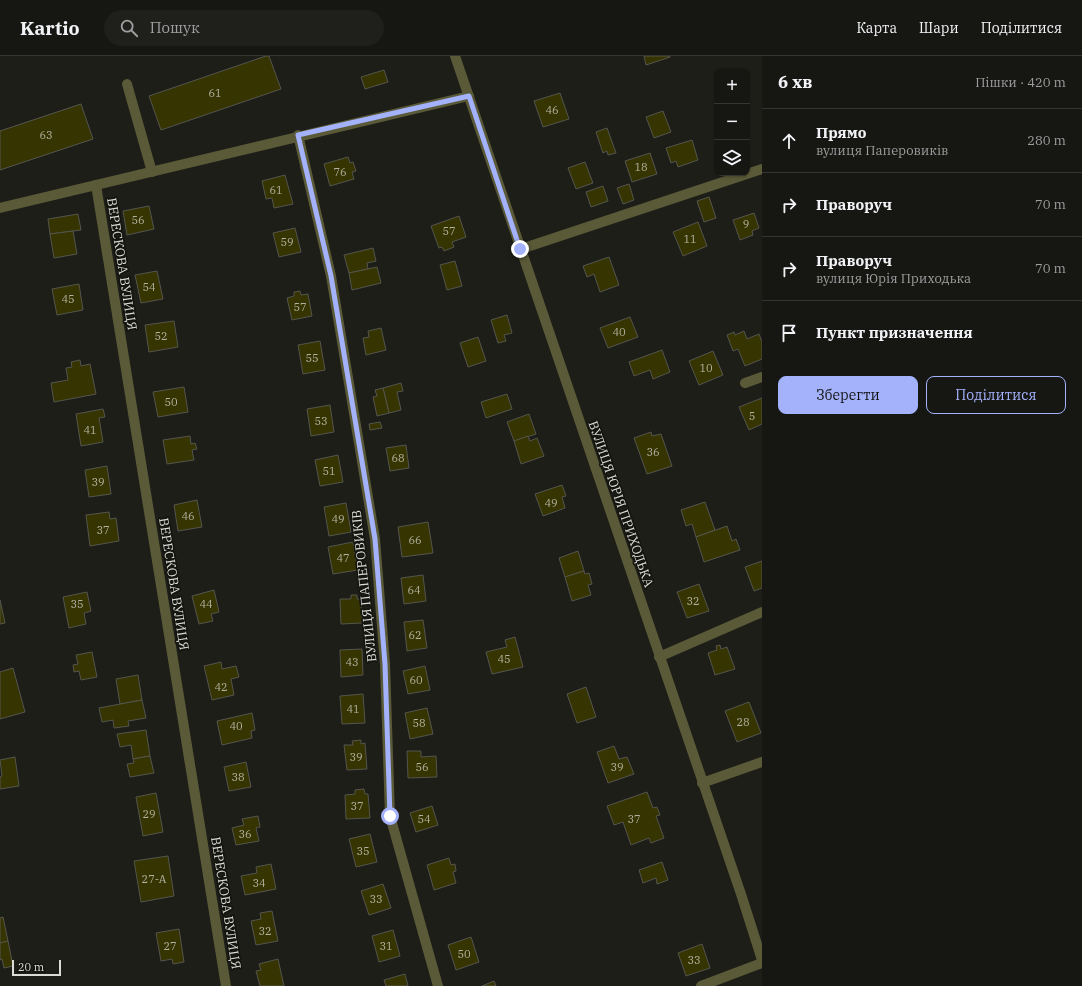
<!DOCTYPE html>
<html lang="uk">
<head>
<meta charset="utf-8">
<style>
	:root { --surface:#161613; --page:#1f1f1c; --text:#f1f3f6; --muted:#9e9fa0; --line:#353533; --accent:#a4b2fc }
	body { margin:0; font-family:"IBM Plex Serif",serif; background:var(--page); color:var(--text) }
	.controls { position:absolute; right:12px; top:12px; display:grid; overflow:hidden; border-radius:8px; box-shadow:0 1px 3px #0004 }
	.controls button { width:36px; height:36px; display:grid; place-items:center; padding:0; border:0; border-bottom:1px solid var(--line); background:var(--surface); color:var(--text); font:20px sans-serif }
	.scale { position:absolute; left:12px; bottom:10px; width:49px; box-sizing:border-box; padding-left:4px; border:2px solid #dbdcd8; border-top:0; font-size:11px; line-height:14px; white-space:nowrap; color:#dbdcd8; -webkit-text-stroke:3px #151510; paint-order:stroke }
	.stop { position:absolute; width:12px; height:12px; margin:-9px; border:3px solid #a4b2fc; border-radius:50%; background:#fff }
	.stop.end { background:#a4b2fc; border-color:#fff; box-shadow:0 1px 4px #0008 }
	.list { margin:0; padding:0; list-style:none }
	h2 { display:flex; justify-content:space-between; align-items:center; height:52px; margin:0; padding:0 16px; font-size:17px }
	h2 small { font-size:13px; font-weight:400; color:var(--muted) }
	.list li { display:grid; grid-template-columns:26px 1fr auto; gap:12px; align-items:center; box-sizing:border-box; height:64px; padding:0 16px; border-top:1px solid var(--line) }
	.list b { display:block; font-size:15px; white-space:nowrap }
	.list p { margin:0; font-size:13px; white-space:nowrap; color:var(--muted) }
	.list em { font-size:13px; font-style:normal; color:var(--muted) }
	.actions { display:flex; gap:8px; padding:12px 16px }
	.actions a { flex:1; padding:9px 0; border:1px solid var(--accent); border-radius:8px; text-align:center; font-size:14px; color:var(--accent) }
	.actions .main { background:var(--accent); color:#111 }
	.icon { flex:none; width:22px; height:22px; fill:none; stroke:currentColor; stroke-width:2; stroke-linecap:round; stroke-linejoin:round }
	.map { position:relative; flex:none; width:762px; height:930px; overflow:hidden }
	header { display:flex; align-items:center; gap:24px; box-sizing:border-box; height:56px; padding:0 20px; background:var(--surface); border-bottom:1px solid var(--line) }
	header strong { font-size:19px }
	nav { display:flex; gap:22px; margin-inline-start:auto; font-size:14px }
	.search { width:280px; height:36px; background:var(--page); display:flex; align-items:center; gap:10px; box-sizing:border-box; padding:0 14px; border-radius:22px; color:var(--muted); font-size:15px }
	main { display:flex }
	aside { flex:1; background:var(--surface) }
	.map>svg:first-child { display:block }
	.building { fill:#363400; stroke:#54554e }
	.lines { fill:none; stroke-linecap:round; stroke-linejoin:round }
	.minor { stroke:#5a5a38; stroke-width:10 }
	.route { stroke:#a4b2fc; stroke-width:5 }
	.labels { text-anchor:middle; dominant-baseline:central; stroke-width:3.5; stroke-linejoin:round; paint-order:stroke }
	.number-label { font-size:11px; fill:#b2b2a2 }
	.street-label { font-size:13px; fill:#dbdcd8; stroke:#151510 }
</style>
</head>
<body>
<header>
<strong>Kartio</strong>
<div class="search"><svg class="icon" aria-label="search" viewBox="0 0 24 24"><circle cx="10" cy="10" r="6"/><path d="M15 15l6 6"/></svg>Пошук</div>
<nav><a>Карта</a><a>Шари</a><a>Поділитися</a></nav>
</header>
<main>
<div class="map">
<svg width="762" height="930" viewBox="0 0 762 930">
	<rect width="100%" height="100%" fill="#1e1e19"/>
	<g class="building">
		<path d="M266,0H269L281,33L161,74L149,40Z"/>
		<path d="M644,0H670V1L646,9Z"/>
		<path d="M384,14L388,26L365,33L361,21Z"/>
		<path d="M560,37L569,63L543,71L534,45Z"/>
		<path d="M81,48L93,83L0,114V75Z"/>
		<path d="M663,55L671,76L654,82L646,61Z"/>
		<path d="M607,72L616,97L608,99L607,95L603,97L596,76Z"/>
		<path d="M692,84L698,104L678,111L676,105L671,107L666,92Z"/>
		<path d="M650,97L657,118L632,126L625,105Z"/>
		<path d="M348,101L350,107L353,106L356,115L352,116L354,123L330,130L324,108Z"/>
		<path d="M585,106L593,127L576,133L568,112Z"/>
		<path d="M285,119L293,148L274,152L272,142L266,143L262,125Z"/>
		<path d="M629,128L634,144L623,148L617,132Z"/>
		<path d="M603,130L608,145L591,151L586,136Z"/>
		<path d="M709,141L716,162L704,166L697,145Z"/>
		<path d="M149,150L154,173L127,179L123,155Z"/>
		<path d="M754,157L759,172L752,175L753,179L740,184L733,164Z"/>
		<path d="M78,158L81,174L50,178L48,163Z"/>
		<path d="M459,160L466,181L452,186L454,191L444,195L442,191L439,192L431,170Z"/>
		<path d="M698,166L707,190L683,200L673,176Z"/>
		<path d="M295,172L301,196L279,201L273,177Z"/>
		<path d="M73,175L77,198L54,202L50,178Z"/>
		<path d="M373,192L376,205L367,207L368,213L349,217L344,199Z"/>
		<path d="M609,201L619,229L600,236L594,218L587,221L583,210Z"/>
		<path d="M455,205L462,230L447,234L440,209Z"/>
		<path d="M377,211L381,227L352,234L349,217Z"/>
		<path d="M157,215L163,243L141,247L135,219Z"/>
		<path d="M79,228L83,254L57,259L52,233Z"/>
		<path d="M300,235L301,239L308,238L312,260L292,264L287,242L294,240V236Z"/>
		<path d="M507,259L512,277L504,279L506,285L498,287L491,264Z"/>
		<path d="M630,261L638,281L608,292L600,272Z"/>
		<path d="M174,265L178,291L149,296L145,269Z"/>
		<path d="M381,272L386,294L366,299L363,282L369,281L368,275Z"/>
		<path d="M744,275L747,283L759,278L762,286V303L745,310L738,293L733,295L727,279L734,276L735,279Z"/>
		<path d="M478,281L486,305L468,311L460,287Z"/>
		<path d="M320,285L325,314L303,318L298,289Z"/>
		<path d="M662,294L670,316L653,323L650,314L634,320L629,306Z"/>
		<path d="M713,295L723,319L699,329L689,305Z"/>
		<path d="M80,304L81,310L90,308L96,338L54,346L51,327L68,324L66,312L72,311L71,306Z"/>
		<path d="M401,327L403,335L397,336L401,354L389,357L383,332Z"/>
		<path d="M184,331L188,356L158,361L153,336Z"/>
		<path d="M383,332L389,357L377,360L373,341L377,340L375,334Z"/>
		<path d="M507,338L512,353L486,362L481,346Z"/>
		<path d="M762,342V368L749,374L739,351Z"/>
		<path d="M330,349L334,376L311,380L307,353Z"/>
		<path d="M103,353L105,361L99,362L103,386L81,390L76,358Z"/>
		<path d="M529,358L536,378L514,385L507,366Z"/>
		<path d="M380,366L382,372L370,374L369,368Z"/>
		<path d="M651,376L652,380L661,378L672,410L647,418L634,382Z"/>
		<path d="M190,380L191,388L195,387L197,393L192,394L194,404L167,408L163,384Z"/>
		<path d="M528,380L530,385L537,382L544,400L521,408L514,385Z"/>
		<path d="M406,389L409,412L390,415L386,392Z"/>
		<path d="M338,399L343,426L320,430L315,404Z"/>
		<path d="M107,410L111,438L89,441L85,414Z"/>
		<path d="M562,429L566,440L562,441L565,452L543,460L535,438Z"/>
		<path d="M197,444L202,471L178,475L174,449Z"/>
		<path d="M705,446L715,474L696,481L692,468L686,470L681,454Z"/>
		<path d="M346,447L351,476L329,480L324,451Z"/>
		<path d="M109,456L110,463L116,462L119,485L90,490L86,459Z"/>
		<path d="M428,466L433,497L402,501L398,471Z"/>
		<path d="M727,470L732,485L736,483L740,494L704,506L696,481Z"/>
		<path d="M353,486L358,514L333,518L328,491Z"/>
		<path d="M578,495L584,515L565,521L559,502Z"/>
		<path d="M762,505V532L754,535L745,511Z"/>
		<path d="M584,515L585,518L589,517L592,528L588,529L591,539L572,545L565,521Z"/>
		<path d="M423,519L426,545L404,548L401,522Z"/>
		<path d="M699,528L709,555L687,562L677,536Z"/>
		<path d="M214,534L219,556L211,558L213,565L199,568L192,540Z"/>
		<path d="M87,536L91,555L84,557L86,568L69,572L63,541Z"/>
		<path d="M351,539H357V543H361L362,567L341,568L340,543H351Z"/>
		<path d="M0,544L5,567L0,568Z"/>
		<path d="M423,564L427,592L407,595L404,566Z"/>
		<path d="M515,581L523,611L492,618L486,596L507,591L505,584Z"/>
		<path d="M720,589L721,593L727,591L735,613L715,619L708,597L717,594L716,590Z"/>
		<path d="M362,593L363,619L341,621L340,594Z"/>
		<path d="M92,596L97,621L81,624L79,615L74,616L73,609L78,608L76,599Z"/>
		<path d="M221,606L222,613L236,610L239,621L231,623L234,639L212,644L204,610Z"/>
		<path d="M425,610L430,634L408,638L403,615Z"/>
		<path d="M13,612L25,656L0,663V616Z"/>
		<path d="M138,619L142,644L120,648L116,623Z"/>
		<path d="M586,631L596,661L577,667L567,638Z"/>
		<path d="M363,638L365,667L342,668L340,640Z"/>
		<path d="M142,644L146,662L128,665L129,670L114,672L113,664L102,666L99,652Z"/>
		<path d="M749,646L761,677L737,686L725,655Z"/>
		<path d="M427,652L433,678L410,683L405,657Z"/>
		<path d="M252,657L255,674L251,675L252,682L222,689L217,665Z"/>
		<path d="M146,674L150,700L133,703L131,689L120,691L117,678Z"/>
		<path d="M361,684V688L365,687L367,713L347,714L344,689H353L352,685Z"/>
		<path d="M614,690L619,703L627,701L634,718L608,727L597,696Z"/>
		<path d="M407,695H421V701L436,700L437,721L408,722Z"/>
		<path d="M150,700L154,717L130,721L127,708L134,707L133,703Z"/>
		<path d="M15,701L19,730L0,733V721L2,720L0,704Z"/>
		<path d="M246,706L251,731L229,735L224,711Z"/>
		<path d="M364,733L365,738H368L370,762L346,763L345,739L355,738V734Z"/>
		<path d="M647,736L653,752L657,751L660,759L656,760L664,782L651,787L649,782L631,789L623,766L614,769L607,750Z"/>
		<path d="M156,737L163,776L143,780L136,741Z"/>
		<path d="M432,750L438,769L416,776L410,757Z"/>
		<path d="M258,760L260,771L256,772L259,785L236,789L232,772L244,769L242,763Z"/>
		<path d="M370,778L377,806L356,811L349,783Z"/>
		<path d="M168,800L174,840L141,846L134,805Z"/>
		<path d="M449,802L451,809L455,808L456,815L453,816L456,827L434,834L427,809Z"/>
		<path d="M662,806L668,824L657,828L656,822L643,827L639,814Z"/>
		<path d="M271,808L276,833L245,839L241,820L257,817L256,811Z"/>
		<path d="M383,828L391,852L369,859L361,835Z"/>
		<path d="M272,855L278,885L256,889L251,865L261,863L260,857Z"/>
		<path d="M3,861L8,885L0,887V862Z"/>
		<path d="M179,873L184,906L173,908L172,903L161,905L156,877Z"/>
		<path d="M393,874L400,900L379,906L372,880Z"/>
		<path d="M471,881L479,906L456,914L448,889Z"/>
		<path d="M8,885L13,910L4,912L2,903L0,904V887Z"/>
		<path d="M702,888L710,912L686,920L678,897Z"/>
		<path d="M278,903L284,930H260L256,915L261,914L259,908Z"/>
		<path d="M405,918L408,930H386L384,924Z"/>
		<path d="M494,925L496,930H482Z"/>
	</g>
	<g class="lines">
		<g class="minor">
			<path d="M455,0L741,838L762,904"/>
			<path d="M127,28L152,116"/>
			<path d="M298,79L331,220L375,483L385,608L390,760L438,930"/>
			<path d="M96,129L226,930"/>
			<path d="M0,152C156,115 312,76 469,40"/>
			<path d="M521,193L762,113"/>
			<path d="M745,327L762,321"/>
			<path d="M659,601L762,556"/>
			<path d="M702,727L762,706"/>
			<path d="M701,930L762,907"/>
		</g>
	</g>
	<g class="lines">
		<path class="route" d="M390,760L385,608L375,483L331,220L298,79L469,40L520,193"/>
	</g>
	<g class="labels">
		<g class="number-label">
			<text x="215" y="37">61</text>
			<text x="552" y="54">46</text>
			<text x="46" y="79">63</text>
			<text x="641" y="111">18</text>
			<text x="340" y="116">76</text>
			<text x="276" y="134">61</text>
			<text x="138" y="164">56</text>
			<text x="746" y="168">9</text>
			<text x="449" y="175">57</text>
			<text x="690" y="183">11</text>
			<text x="287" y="186">59</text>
			<text x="149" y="231">54</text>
			<text x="68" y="243">45</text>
			<text x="300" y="251">57</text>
			<text x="619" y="276">40</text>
			<text x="161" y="280">52</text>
			<text x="312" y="302">55</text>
			<text x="706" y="312">10</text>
			<text x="171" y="346">50</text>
			<text x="752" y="360">5</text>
			<text x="321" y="365">53</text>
			<text x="90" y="374">41</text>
			<text x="653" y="396">36</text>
			<text x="398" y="402">68</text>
			<text x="329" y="415">51</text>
			<text x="98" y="426">39</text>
			<text x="551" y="447">49</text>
			<text x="188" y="460">46</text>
			<text x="338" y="463">49</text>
			<text x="103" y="474">37</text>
			<text x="415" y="484">66</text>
			<text x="343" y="502">47</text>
			<text x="414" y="534">64</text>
			<text x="693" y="545">32</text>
			<text x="77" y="548">35</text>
			<text x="206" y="548">44</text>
			<text x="415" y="579">62</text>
			<text x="504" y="603">45</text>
			<text x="352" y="606">43</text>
			<text x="416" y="624">60</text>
			<text x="221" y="631">42</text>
			<text x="353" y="653">41</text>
			<text x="743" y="666">28</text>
			<text x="419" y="667">58</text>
			<text x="236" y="670">40</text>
			<text x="356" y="701">39</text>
			<text x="422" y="711">56</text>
			<text x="617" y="711">39</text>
			<text x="238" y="721">38</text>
			<text x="357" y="750">37</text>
			<text x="149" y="758">29</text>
			<text x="424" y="763">54</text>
			<text x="634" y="763">37</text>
			<text x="245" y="778">36</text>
			<text x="363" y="795">35</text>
			<text x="154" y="823">27-А</text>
			<text x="259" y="827">34</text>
			<text x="376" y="843">33</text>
			<text x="265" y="875">32</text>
			<text x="170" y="890">27</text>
			<text x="386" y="890">31</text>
			<text x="464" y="898">50</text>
			<text x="694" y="904">33</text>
		</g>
		<g class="street-label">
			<text transform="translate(122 208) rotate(81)">ВЕРЕСКОВА ВУЛИЦЯ</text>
			<text transform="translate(621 448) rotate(71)">ВУЛИЦЯ ЮРІЯ ПРИХОДЬКА</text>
			<text transform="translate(174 528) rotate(81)">ВЕРЕСКОВА ВУЛИЦЯ</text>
			<text transform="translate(364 530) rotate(-96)">ВУЛИЦЯ ПАПЕРОВИКІВ</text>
			<text transform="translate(226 847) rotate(81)">ВЕРЕСКОВА ВУЛИЦЯ</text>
		</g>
	</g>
</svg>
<div class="controls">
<button>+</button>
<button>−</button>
<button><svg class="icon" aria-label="layers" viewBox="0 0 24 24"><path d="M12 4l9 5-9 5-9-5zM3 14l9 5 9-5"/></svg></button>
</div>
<div class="scale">20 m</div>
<div class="stop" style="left:390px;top:760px"></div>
<div class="stop end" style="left:520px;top:193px"></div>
</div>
<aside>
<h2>6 хв<small>Пішки · 420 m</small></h2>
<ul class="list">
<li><svg class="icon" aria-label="ahead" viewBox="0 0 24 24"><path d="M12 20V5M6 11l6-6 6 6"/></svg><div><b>Прямо</b><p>вулиця Паперовиків</p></div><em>280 m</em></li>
<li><svg class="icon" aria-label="right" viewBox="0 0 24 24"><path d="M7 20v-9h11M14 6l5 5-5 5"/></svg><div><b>Праворуч</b></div><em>70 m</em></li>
<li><svg class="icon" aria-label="right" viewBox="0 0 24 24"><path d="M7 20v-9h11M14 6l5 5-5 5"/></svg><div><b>Праворуч</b><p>вулиця Юрія Приходька</p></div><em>70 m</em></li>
<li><svg class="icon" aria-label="arrive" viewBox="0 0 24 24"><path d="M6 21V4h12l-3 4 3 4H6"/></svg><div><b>Пункт призначення</b></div></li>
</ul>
<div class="actions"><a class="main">Зберегти</a><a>Поділитися</a></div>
</aside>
</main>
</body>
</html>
